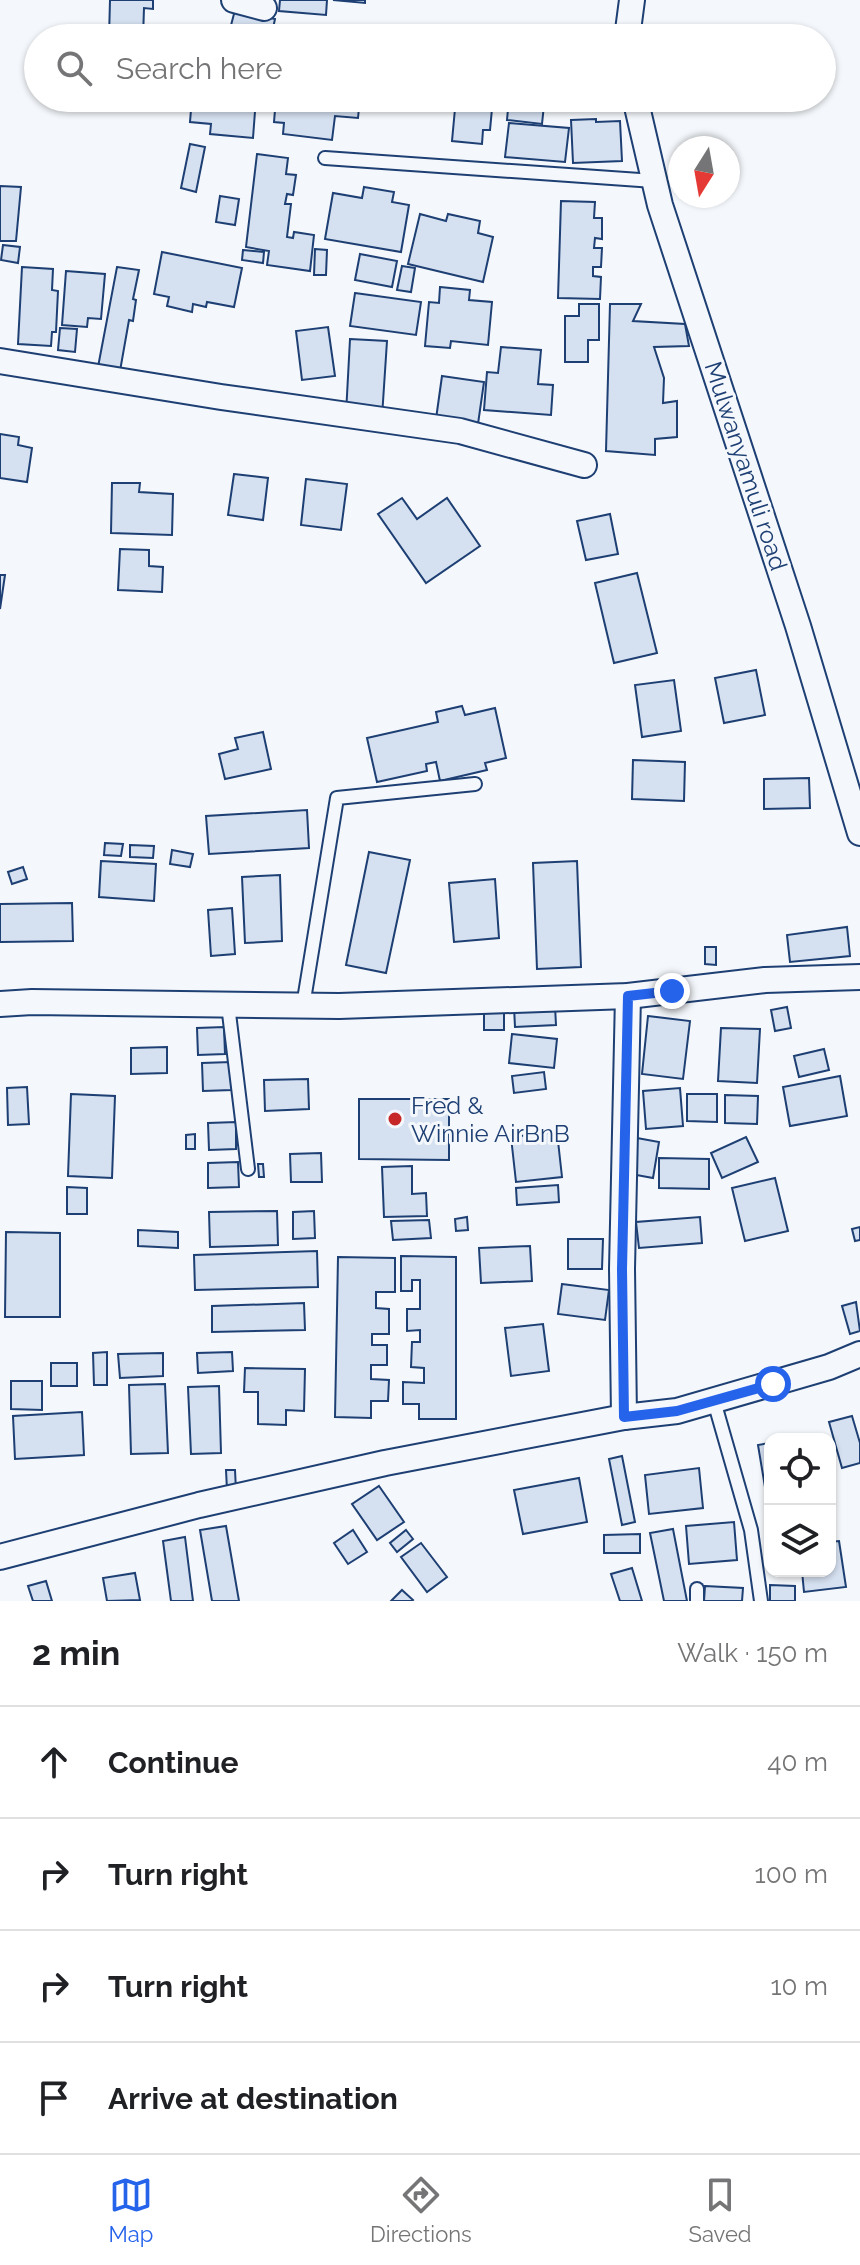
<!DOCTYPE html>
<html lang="en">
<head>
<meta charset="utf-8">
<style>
	:root { --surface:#fff; --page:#f6f6f6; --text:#202124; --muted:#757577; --line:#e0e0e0; --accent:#2563eb }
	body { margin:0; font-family:Raleway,sans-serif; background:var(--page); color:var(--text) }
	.controls { position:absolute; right:24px; bottom:24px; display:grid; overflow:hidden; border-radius:16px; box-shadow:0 2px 6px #0004 }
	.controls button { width:72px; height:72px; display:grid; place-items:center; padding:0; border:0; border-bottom:2px solid var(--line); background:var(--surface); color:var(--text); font:40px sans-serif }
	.compass { position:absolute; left:668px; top:136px; width:72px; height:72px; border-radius:50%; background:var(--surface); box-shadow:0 2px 6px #0004; rotate:191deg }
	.stop { position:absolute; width:24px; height:24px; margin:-18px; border:6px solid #2563eb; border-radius:50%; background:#fff }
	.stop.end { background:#2563eb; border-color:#fff; box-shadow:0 2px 8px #0008 }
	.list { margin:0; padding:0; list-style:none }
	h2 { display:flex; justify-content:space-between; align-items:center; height:104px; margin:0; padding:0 32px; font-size:34px }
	h2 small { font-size:26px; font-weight:400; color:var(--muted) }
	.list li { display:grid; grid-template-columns:52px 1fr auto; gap:24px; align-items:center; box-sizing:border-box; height:112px; padding:0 32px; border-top:2px solid var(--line) }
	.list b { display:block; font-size:30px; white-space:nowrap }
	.list em { font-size:26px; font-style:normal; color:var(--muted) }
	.icon { flex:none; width:44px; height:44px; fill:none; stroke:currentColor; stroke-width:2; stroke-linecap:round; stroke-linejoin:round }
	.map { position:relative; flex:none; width:860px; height:1601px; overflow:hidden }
	.search { position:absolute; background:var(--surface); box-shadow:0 2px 6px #0004; left:24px; right:24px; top:24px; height:88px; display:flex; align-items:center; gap:20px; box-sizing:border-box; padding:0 28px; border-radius:44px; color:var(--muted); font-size:30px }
	.sheet { height:552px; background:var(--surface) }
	nav { display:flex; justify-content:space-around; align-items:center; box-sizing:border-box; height:112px; border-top:2px solid var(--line); background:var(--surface); font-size:22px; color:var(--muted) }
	nav a { display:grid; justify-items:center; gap:4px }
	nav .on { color:var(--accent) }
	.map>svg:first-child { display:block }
	.building { fill:#d5e0f0; stroke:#1d3f73; stroke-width:2 }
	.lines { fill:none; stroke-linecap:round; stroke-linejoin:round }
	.service-casing { stroke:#1d3f73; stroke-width:16 }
	.minor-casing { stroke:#1d3f73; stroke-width:28 }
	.service { stroke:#f4f7fb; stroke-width:12 }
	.minor { stroke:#f4f7fb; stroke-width:24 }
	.route { stroke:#2563eb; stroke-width:10 }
	.poi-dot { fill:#c62828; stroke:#f4f7fb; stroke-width:3 }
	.labels { text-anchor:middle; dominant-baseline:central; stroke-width:6; stroke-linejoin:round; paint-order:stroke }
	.street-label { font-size:24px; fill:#1d3f73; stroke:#f4f7fb }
	.poi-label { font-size:24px; fill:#1d3f73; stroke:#f4f7fb; text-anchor:start }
</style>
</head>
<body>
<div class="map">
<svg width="860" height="1601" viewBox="0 0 860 1601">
	<rect width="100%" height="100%" fill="#f4f7fb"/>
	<g class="building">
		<path d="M110,0H153V9L144,8L143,38H109Z"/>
		<path d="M280,0H327L326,15L279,11Z"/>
		<path d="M333,0H365V3Z"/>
		<path d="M235,10L275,19L271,38H250L229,33Z"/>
		<path d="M479,33L508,36V38H479Z"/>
		<path d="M192,98H256L253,138L210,134L211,124L190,122Z"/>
		<path d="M269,98H360L358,118L335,116L332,140L283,134L284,123L274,122L275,110L268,109Z"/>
		<path d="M456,98H493L490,130H483L482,144L452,141Z"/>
		<path d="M509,98H550V106L544,105L542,124L507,120Z"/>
		<path d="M596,119V122L620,121L622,161L573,163L571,120Z"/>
		<path d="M509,123L569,128L565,162L505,157Z"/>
		<path d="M190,144L205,147L196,192L181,188Z"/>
		<path d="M257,154L288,158L286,174L296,175L293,195L287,194L285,204H291L287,237L293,238L294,232L314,235L310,271L267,265L269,251L246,247Z"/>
		<path d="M0,186L21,187L16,241H0Z"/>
		<path d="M364,187L394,192L392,202L409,205L401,252L325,239L333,193L362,198Z"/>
		<path d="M220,196L239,199L235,225L216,222Z"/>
		<path d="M561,201L595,202L594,218H602V239L595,238L594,248H602L601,267H593V276L601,277L600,299L558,298Z"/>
		<path d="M420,214L446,221L448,214L480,221L478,233L493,237L483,282L408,264Z"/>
		<path d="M3,245L20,247L18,263L1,260Z"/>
		<path d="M315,249L327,250L326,275H314Z"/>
		<path d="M243,250L264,252L263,263L242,260Z"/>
		<path d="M162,252L242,268L234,307L207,302L206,307L193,304L192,312L167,306L169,297L154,294Z"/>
		<path d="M360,254L397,261L392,287L355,280Z"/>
		<path d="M402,266L415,268L411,292L397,290Z"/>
		<path d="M22,267L53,269L52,290L58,291L56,332H52L51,346L18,344Z"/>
		<path d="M117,267L139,270L133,299L136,300L133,321L129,320L120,371L98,367Z"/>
		<path d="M66,271L105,274L101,319L88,318L87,327L62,325Z"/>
		<path d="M440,287L470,290L469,300L492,302L488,345L451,341L450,348L425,346L429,302L439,303Z"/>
		<path d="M355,293L421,302L416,335L350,326Z"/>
		<path d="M579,304H599V340H588V362H565V316H579Z"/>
		<path d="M610,304H641L633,321L685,324L689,346L654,347L664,378L663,403L677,401V437L655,439V455L606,451Z"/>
		<path d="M328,327L335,376L302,380L296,331Z"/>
		<path d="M60,328L77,329L75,352L58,350Z"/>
		<path d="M350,339L387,341L382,417L346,414Z"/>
		<path d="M501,347L541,350L538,384L553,385L551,415L484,410L487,372L498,373Z"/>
		<path d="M442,376L484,382L478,424L436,419Z"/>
		<path d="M0,434L19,437L18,445L32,448L27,482L0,478Z"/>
		<path d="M234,474L268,478L263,520L228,515Z"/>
		<path d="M306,479L347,484L341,530L301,525Z"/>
		<path d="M112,483H140L139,492L173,494L172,535L111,533Z"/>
		<path d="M402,498L417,519L447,498L480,546L426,583L378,514Z"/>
		<path d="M610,514L618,554L586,560L577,521Z"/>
		<path d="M120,549L149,550V566L163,567L162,592L118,590Z"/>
		<path d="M637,573L657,653L614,663L595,583Z"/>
		<path d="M0,575H5L0,609Z"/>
		<path d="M756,670L765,715L724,723L715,678Z"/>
		<path d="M674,680L681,731L642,737L635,685Z"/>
		<path d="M462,706L465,715L495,708L506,758L485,763L487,770L440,781L436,762L426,764L427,771L377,782L367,738L438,722L436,712Z"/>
		<path d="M263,732L271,769L225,779L219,754L238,749L235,738Z"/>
		<path d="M633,760L685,762L684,801L632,799Z"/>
		<path d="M809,778L810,808L764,809V779Z"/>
		<path d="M307,810L309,848L209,854L206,816Z"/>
		<path d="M105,843L123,844L121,856L104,855Z"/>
		<path d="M130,845L154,846L153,858L130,857Z"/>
		<path d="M172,850L193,854L190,867L170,864Z"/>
		<path d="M369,852L410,860L386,973L346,965Z"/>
		<path d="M101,861L156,864L154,901L99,897Z"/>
		<path d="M577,861L581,967L537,969L533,863Z"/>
		<path d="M23,867L27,879L12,884L8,872Z"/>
		<path d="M280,875L282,941L245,943L242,877Z"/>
		<path d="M495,879L499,938L454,942L449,883Z"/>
		<path d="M72,903L73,941L0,942V904Z"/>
		<path d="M232,908L235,954L211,956L208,910Z"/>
		<path d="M847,927L850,956L790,962L787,935Z"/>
		<path d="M705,947H716V965L705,964Z"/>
		<path d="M555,1006L556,1025L515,1027L514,1007Z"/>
		<path d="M787,1007L791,1028L775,1031L771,1010Z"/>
		<rect x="484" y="1013" width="20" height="17"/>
		<path d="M648,1016L690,1021L683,1079L642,1074Z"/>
		<path d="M224,1027L225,1054L198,1055L197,1028Z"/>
		<path d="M721,1028L760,1029L757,1083L718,1081Z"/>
		<path d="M512,1034L557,1039L554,1068L509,1063Z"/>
		<path d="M167,1047V1073L131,1074V1048Z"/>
		<path d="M824,1049L829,1070L799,1077L794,1056Z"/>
		<path d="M231,1062L232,1090L203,1091L202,1063Z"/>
		<path d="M544,1072L546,1089L514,1093L512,1076Z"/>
		<path d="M840,1076L847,1116L790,1126L783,1087Z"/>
		<path d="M308,1079L309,1109L265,1111L264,1080Z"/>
		<path d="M27,1087L29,1124L8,1125L7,1088Z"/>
		<path d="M680,1088L683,1126L646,1129L643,1091Z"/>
		<path d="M71,1094L115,1096L112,1178L68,1176Z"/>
		<path d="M687,1094H717V1122L687,1121Z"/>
		<path d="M725,1095L758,1096L757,1124L725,1123Z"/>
		<path d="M359,1099H449V1160L359,1159Z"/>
		<path d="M236,1122V1149L209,1150L208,1123Z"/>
		<path d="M557,1132L562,1177L516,1182L511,1137Z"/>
		<path d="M195,1134V1149H186V1135Z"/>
		<path d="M746,1137L758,1162L722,1178L711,1153Z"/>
		<path d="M637,1138L659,1142L653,1178L631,1174Z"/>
		<path d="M321,1153L322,1182H291L290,1154Z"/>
		<path d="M659,1158L709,1159V1189L659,1188Z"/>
		<path d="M238,1162L239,1187L208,1188V1163Z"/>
		<path d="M258,1164H263L264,1177H259Z"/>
		<path d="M412,1166V1194L426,1193L427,1216L384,1217L382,1167Z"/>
		<path d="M775,1178L788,1231L745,1241L732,1188Z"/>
		<path d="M558,1185L559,1202L517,1205L516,1188Z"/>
		<path d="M67,1187L87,1188V1214H67Z"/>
		<path d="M277,1211L278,1245L210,1247L209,1212Z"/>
		<path d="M314,1211L315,1238L293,1239V1212Z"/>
		<path d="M467,1217L468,1230L456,1231L455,1219Z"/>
		<path d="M700,1217L702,1243L639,1248L636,1222Z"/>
		<path d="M429,1220L431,1238L393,1240L391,1221Z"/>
		<path d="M860,1227V1240L855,1241L852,1229Z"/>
		<path d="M138,1230L178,1232V1248L138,1246Z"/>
		<path d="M6,1232L60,1233V1317H5Z"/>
		<path d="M568,1239H603L602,1269H568Z"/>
		<path d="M530,1246L532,1281L481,1283L479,1248Z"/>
		<path d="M317,1251L318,1287L195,1290L194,1255Z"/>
		<path d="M401,1256L456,1257V1419H419V1404H403V1382L424,1383V1368L411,1367L412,1342H420V1330L407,1331V1309H420V1280H412V1291H401Z"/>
		<path d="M338,1257L395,1258V1292H376V1308L389,1309V1334H372V1345H387V1365H371V1379L389,1380L388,1401H371V1418L335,1417Z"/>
		<path d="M562,1284L609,1290L605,1320L558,1314Z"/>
		<path d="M856,1302L860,1331L850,1334L842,1306Z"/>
		<path d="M304,1303L305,1330L212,1332V1306Z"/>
		<path d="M543,1324L549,1371L511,1376L505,1328Z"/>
		<path d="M107,1352V1385H94L93,1353Z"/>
		<path d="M232,1352L233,1371L198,1373L197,1353Z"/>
		<path d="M163,1353V1376L120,1378L118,1354Z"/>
		<rect x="51" y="1363" width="26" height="23"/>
		<path d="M245,1368L305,1369L304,1411L286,1410V1425L258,1424V1392H244Z"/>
		<path d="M11,1381H42V1410L11,1409Z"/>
		<path d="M165,1384L168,1453L131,1454L129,1385Z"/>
		<path d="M219,1386L221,1453L191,1454L188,1387Z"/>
		<path d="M82,1412L84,1455L15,1459L13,1416Z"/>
		<path d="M852,1416L860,1443V1463L842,1468L829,1422Z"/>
		<path d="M770,1443V1486L765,1487L758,1445Z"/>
		<path d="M622,1456L635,1522L622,1525L609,1459Z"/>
		<path d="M699,1468L703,1508L649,1514L645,1475Z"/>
		<path d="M226,1470H235L236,1490H227Z"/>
		<path d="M579,1478L587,1522L523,1534L514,1490Z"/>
		<path d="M379,1486L404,1522L377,1540L352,1504Z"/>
		<path d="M734,1522L737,1560L689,1564L686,1526Z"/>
		<path d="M226,1526L239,1601H212L200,1530Z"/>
		<path d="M673,1529L687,1601H664L650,1533Z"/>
		<path d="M353,1530L367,1552L348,1564L334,1543Z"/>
		<path d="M406,1530L413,1539L397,1552L390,1543Z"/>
		<path d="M640,1534V1553H604V1535Z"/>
		<path d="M185,1537L193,1601H171L163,1541Z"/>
		<path d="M839,1541L846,1587L804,1592L802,1571H830V1542Z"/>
		<path d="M421,1543L447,1577L427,1592L401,1557Z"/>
		<path d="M632,1568L642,1601H620L611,1574Z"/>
		<path d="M135,1573L140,1600L107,1601L103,1578Z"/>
		<path d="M46,1581L52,1601H33L28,1586Z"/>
		<path d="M770,1585L795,1586V1601H770Z"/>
		<path d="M705,1586L743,1588L742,1601H704Z"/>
		<path d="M402,1590L413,1600L412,1601H391Z"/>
	</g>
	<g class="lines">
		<g class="service-casing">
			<g id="service">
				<path d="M325,158L654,181"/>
				<path d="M228,1005L248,1169"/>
				<path d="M303,1006L337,798L475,784"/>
				<path d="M714,1401L751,1530L761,1601"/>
				<path d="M697,1589V1601"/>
			</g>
		</g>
		<g class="minor-casing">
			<g id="minor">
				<path d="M234,0L264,8"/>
				<path d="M627,38L632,0"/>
				<path d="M635,98L660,205L798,626L860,833"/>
				<path d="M0,361L221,397L460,431L584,465"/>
				<path d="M0,1004L32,1002L339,1006L628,996L765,980L860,977"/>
				<path d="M624,1417L622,1269L628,996"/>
				<path d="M0,1557L199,1505L385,1463L624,1417L677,1411L829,1367L860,1354"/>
			</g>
		</g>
		<use href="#service" class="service"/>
		<use href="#minor" class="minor"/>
	</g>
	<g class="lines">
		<path class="route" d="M672,991L628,996L622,1269L624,1417L677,1411L773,1384"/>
	</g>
	<circle class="poi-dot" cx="395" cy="1119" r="8"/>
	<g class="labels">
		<g class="street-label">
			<text transform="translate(746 466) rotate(72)">Mulwanyamuli road</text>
		</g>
		<g class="poi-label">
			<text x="411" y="1105">Fred &amp;<tspan x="411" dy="28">Winnie AirBnB</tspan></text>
		</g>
	</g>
</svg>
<div class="controls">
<button><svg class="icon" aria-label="locate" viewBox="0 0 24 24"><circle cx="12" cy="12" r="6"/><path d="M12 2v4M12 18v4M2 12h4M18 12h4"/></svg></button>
<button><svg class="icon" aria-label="layers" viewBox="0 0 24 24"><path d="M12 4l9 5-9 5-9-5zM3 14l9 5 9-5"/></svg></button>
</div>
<svg class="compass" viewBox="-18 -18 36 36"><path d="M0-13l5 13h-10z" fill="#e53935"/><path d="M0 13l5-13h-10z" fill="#757577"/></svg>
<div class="stop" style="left:773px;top:1384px"></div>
<div class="stop end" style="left:672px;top:991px"></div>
<div class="search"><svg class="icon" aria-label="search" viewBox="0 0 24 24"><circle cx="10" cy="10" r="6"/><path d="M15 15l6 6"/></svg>Search here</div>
</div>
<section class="sheet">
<h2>2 min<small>Walk · 150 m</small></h2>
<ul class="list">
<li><svg class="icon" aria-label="ahead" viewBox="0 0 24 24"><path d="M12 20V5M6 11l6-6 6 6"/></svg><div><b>Continue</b></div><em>40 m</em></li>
<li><svg class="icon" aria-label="right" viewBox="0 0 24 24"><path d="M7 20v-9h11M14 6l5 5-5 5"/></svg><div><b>Turn right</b></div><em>100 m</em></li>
<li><svg class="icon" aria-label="right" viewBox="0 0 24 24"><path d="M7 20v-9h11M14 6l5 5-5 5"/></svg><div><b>Turn right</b></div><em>10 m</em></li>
<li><svg class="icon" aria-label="arrive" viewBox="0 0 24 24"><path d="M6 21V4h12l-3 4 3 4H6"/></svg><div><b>Arrive at destination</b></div></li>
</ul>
</section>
<nav>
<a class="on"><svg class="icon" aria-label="map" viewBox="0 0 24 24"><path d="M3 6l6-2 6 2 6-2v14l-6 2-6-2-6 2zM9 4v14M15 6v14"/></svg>Map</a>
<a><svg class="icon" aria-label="directions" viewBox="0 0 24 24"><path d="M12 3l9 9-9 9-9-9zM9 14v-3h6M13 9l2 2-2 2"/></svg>Directions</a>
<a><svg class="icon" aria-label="saved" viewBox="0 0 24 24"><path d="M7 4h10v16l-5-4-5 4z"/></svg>Saved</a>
</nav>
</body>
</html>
